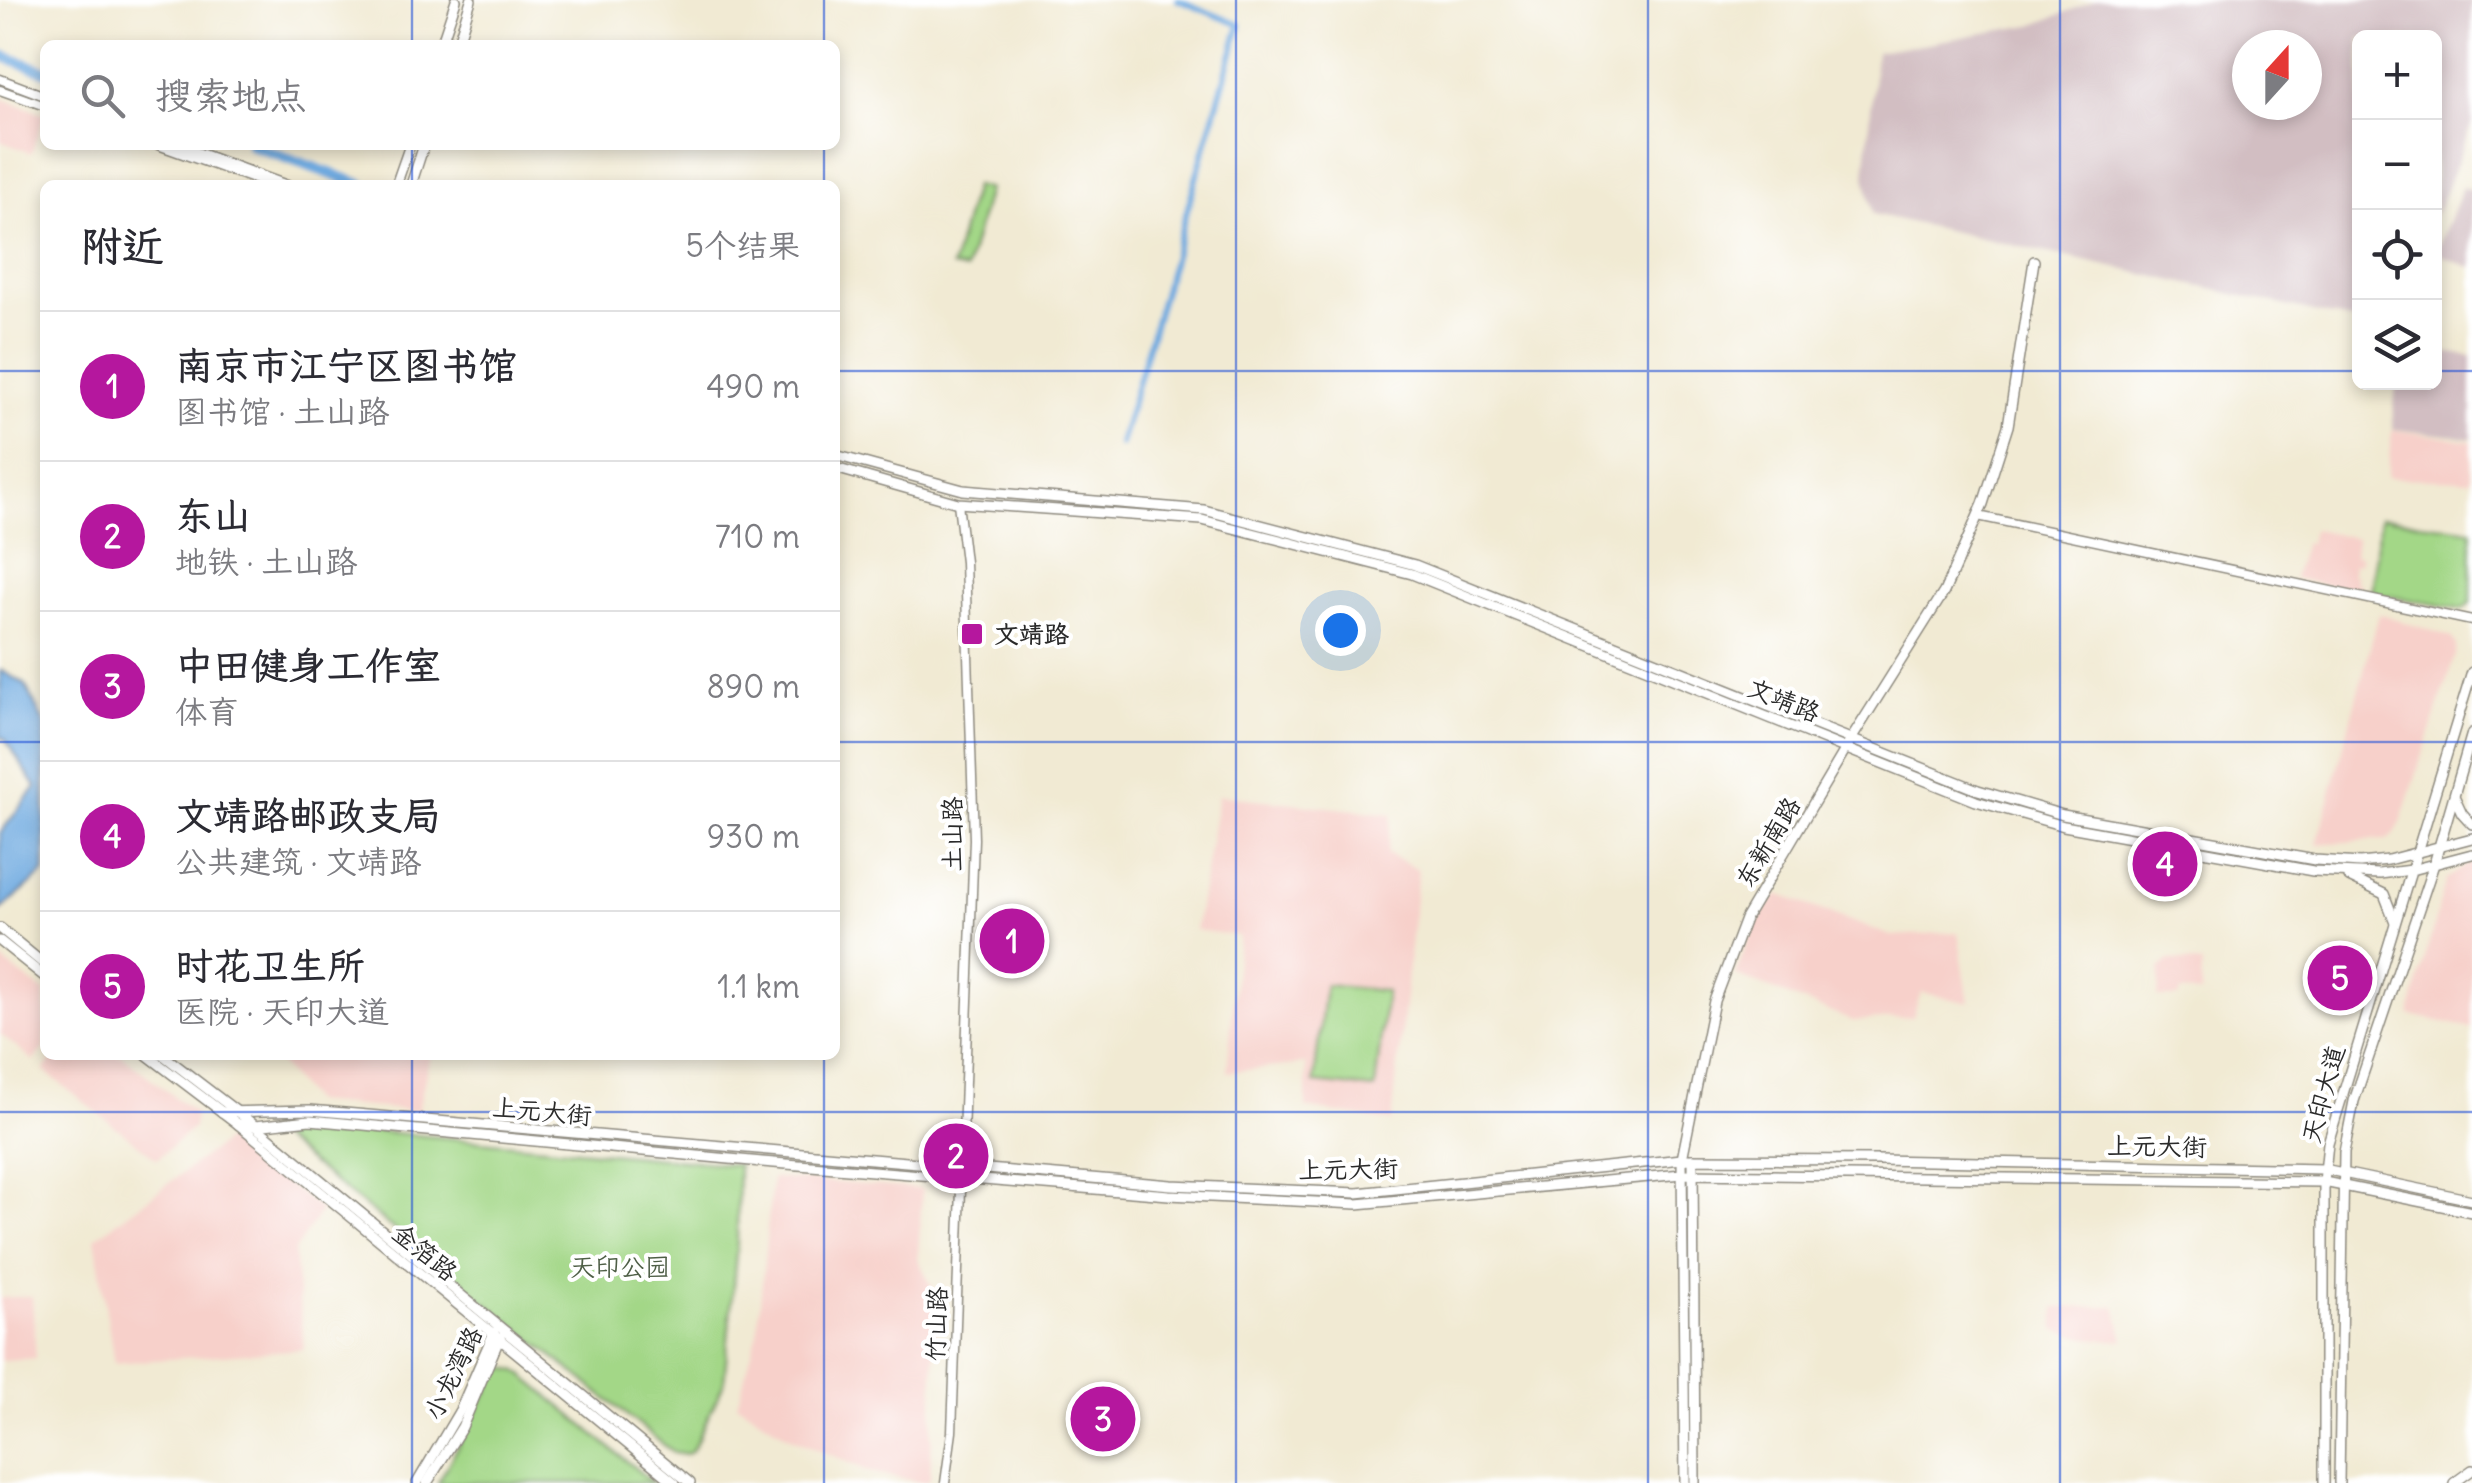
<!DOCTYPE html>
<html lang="zh">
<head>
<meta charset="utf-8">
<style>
	:root { --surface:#fff; --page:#f7f7f7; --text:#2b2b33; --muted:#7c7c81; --line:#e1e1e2; --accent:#b5179e }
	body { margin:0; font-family:Delius,"LXGW WenKai TC",sans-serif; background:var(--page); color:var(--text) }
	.controls { position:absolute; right:30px; top:30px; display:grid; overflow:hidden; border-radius:15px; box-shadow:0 5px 15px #0003 }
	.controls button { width:90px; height:90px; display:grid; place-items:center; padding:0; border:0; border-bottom:2px solid var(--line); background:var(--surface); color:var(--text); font:50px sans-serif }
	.compass { position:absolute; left:2232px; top:30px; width:90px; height:90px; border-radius:50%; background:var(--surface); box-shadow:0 5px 15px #0003; rotate:21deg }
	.you { position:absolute; left:1340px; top:630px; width:35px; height:35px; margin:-25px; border:8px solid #fff; border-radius:50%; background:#1a73e8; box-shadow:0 0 0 15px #1a73e833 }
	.badge { display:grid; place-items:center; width:65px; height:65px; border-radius:50%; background:var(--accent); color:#fff; font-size:32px; font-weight:700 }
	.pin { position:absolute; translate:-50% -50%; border:5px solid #fff; box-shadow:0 2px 10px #0006 }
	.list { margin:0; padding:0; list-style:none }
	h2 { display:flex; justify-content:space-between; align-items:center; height:130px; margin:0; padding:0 40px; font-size:42px }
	h2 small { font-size:32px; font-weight:400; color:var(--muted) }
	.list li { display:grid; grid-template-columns:65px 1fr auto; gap:30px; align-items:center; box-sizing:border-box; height:150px; padding:0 40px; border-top:2px solid var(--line) }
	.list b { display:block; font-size:38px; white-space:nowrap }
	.list p { margin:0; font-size:32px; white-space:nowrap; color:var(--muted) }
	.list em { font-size:32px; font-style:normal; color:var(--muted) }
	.icon { flex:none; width:55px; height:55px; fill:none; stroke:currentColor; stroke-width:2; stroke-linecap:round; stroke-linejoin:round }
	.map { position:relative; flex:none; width:2472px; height:1483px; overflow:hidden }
	.search { position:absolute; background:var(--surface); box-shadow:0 5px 15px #0003; left:40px; top:40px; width:800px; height:110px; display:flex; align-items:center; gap:25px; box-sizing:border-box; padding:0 35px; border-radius:15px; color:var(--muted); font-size:38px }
	.panel { position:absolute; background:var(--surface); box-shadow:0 5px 15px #0003; left:40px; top:180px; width:800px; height:880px; border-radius:15px }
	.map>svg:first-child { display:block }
	.built { fill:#f7d0ca }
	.industrial { fill:#d2bec2; fill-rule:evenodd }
	.green { fill:#a3d787; stroke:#678159; stroke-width:2.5 }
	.water { fill:#6faae0; stroke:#4d6a86; stroke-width:2.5 }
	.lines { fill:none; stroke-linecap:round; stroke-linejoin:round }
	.canal { stroke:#6faae0; stroke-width:6 }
	.river { stroke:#6faae0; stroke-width:11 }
	.minor-casing { stroke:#8e8a7f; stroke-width:11 }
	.major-casing { stroke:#8e8a7f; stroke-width:12 }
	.minor { stroke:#fff; stroke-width:8 }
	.major { stroke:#fff; stroke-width:9 }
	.grid { fill:none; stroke:#1d4ed8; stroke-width:2.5; stroke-opacity:0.55 }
	.poi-dot { fill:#b5179e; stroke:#fff; stroke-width:4 }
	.labels { text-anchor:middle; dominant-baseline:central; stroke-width:8; stroke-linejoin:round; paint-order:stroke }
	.poi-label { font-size:25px; font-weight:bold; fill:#2b2b2b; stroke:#fff; text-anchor:start }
	.street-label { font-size:25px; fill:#2b2b2b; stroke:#fff }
	.park-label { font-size:25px; fill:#4f5f47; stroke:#fff }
</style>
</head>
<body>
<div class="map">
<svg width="2472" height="1483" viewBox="0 0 2472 1483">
	<rect width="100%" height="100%" fill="#fff"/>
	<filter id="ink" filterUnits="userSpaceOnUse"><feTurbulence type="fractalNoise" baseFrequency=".01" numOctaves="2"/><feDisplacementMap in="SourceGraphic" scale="20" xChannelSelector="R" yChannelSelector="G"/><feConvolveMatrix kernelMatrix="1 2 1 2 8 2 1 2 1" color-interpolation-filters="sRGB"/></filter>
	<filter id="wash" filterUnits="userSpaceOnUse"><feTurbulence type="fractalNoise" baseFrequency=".0048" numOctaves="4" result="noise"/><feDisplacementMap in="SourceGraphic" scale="40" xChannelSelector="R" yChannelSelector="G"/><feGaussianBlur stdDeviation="2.25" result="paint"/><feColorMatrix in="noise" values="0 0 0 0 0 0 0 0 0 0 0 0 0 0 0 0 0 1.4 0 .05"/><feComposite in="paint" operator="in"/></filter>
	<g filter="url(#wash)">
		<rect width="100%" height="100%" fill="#f1ead3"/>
		<g class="built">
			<path d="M0,98L45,114L31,153L0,141Z"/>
			<path d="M2392,430L2472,441L2471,480L2387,478Z"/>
			<path d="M2312,529L2356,538L2354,555L2360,556L2359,564H2353L2352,575L2356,576L2355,582L2360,583L2359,592L2293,578L2304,543L2309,544Z"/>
			<path d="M2379,614L2451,637L2456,645L2455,655L2401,823L2395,833L2387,839L2317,844Z"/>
			<path d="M1218,795L1392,814L1387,854L1418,870L1392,1122L1306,1108V1064L1227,1072L1239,936L1195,930Z"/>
			<path d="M2472,862V1028L2410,1015L2446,879Z"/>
			<path d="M1778,894L1891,936L1958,932L1969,1003L1921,992L1913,1017L1852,1021L1735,975L1755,924Z"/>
			<path d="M0,959L45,993V1046L33,1061L0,1034Z"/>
			<path d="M2169,960L2202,964L2201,994L2180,992L2178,998H2158L2160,970Z"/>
			<path d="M57,1055H121L195,1113L193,1128L157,1159L44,1071Z"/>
			<path d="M272,1055H430L418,1111L312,1102Z"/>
			<path d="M228,1139L321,1210L294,1251L304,1349L114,1363L95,1238Z"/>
			<path d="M772,1178L922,1189L918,1259L937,1297L930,1479L924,1483L871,1472L792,1438L737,1404L757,1335Z"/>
			<path d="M32,1296L36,1358L0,1361V1298Z"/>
			<path d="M2116,1306L2124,1341L2087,1338L2055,1330V1308Z"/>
		</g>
		<g class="industrial">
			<path d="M2096,0H2472V123L2435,217L2434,38H2360L2359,322L1873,214L1865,176L1876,52L2037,24ZM2247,45H2307V105H2247Z"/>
			<path d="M2462,187L2472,190V268L2436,253Z"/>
			<path d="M2435,351L2472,356V438L2392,429L2396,383L2434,382Z"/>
		</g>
		<g class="green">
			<path d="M974,186L988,189L966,270L952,267Z"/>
			<path d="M2380,517L2472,530L2471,603L2463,609L2371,593Z"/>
			<path d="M1325,985L1386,991L1375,1089L1314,1083Z"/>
			<path d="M310,1125L738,1165L737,1243L724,1383L692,1451L687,1454L673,1452L269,1130Z"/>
			<path d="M503,1367L518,1371L653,1483H438L498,1372Z"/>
		</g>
		<path class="water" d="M0,670L25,684L45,725V872L0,911V833L36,787L5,739L0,737Z"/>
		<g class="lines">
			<path class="canal" d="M1120,444L1240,25L1178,0"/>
			<g class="river">
				<path d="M0,55L45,71"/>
				<path d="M251,145L362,185"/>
			</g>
		</g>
	</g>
	<g filter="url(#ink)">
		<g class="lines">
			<g class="minor-casing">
				<g id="minor">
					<path d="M0,79L45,96"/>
					<path d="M0,90L45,106"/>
					<path d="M158,145L270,185"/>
					<path d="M178,145L287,185"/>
					<path d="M1978,516L2472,621"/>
					<path d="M945,1483L952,1432L974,839L965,562L958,503"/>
				</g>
			</g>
			<g class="major-casing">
				<g id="major">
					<path d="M441,45L456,0"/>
					<path d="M457,45L471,0"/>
					<path d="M396,185L410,145"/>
					<path d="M411,185L424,145"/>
					<path d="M835,455L963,490L1204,510L1415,565L1978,790L2063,815L2315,860L2360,863L2388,860L2472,838"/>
					<path d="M835,468L958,503L1202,520L1412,574L1976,801L2064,826L2313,871L2380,874L2411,870L2472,854"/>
					<path d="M2455,798L2462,813L2472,824"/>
					<path d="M2349,877L2384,894L2395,922"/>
					<path d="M0,928L45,965"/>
					<path d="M0,941L45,977"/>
					<path d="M147,1055L238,1124L675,1483"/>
					<path d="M163,1055L244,1117L690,1483"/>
					<path d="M222,1112L310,1110L1171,1185L1357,1193L1682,1159L1878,1160L2324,1169L2472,1200"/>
					<path d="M238,1124L255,1126L310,1120L762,1162L1169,1195L1357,1204L1682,1174L2324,1182L2472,1212"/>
					<path d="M1693,1159L1695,1483"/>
					<path d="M417,1483L460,1410L494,1332"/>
					<path d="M427,1483L462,1427L500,1337"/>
					<path d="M1685,1483L1682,1159L1714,1001L1745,919L1852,738L1944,592L1983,504L2008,426L2034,261"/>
					<path d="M2324,1483V1182L2328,1143L2472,672"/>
					<path d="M2339,1483L2344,1152L2354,1101L2434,864L2472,733"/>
					<path d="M2454,1483L2472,1470"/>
				</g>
			</g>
			<use href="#minor" class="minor"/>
			<use href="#major" class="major"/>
		</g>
	</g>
	<path class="grid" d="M412,0V45M824,0V45M1236,0V1483M1648,0V1483M2060,0V1483M412,145V185M824,145V185M0,371H45M835,371H2360M2434,371H2472M0,742H45M835,742H2472M412,1055V1483M824,1055V1483M0,1112H2472"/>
	<rect class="poi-dot" x="960" y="622" width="24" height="24" rx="5"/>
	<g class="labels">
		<g class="poi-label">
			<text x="994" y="634">文靖路</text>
		</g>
		<g class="street-label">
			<text transform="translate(1784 700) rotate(22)">文靖路</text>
			<text transform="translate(952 834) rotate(-90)">土山路</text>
			<text transform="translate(1768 842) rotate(-59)">东新南路</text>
			<text transform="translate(2323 1094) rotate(-75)">天印大道</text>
			<text transform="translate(542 1111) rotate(5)">上元大街</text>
			<text transform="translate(2157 1146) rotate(1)">上元大街</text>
			<text transform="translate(1348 1169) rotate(-1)">上元大街</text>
			<text transform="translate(425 1252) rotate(39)">金箔路</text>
			<text transform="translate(936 1324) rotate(-88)">竹山路</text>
			<text transform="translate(453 1373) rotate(-64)">小龙湾路</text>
		</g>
		<g class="park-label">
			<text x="620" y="1267">天印公园</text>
		</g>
	</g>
</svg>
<div class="controls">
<button>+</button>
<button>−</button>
<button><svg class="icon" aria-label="locate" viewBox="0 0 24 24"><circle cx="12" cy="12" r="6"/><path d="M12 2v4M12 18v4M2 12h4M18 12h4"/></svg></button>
<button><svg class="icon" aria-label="layers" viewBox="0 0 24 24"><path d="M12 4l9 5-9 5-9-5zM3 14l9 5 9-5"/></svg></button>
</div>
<svg class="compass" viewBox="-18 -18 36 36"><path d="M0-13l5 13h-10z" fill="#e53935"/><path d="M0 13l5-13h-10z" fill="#7c7c81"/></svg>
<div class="you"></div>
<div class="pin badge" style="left:1012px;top:941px">1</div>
<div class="pin badge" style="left:956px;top:1156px">2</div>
<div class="pin badge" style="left:1103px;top:1419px">3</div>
<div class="pin badge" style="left:2165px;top:864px">4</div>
<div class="pin badge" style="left:2340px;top:978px">5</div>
<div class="search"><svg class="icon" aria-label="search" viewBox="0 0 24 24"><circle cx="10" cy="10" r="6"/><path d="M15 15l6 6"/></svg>搜索地点</div>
<section class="panel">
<h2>附近<small>5个结果</small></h2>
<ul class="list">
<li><span class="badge">1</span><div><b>南京市江宁区图书馆</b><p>图书馆 · 土山路</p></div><em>490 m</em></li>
<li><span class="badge">2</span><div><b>东山</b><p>地铁 · 土山路</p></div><em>710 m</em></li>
<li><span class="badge">3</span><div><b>中田健身工作室</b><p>体育</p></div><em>890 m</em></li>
<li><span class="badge">4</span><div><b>文靖路邮政支局</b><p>公共建筑 · 文靖路</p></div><em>930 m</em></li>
<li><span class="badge">5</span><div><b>时花卫生所</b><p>医院 · 天印大道</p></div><em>1.1 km</em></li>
</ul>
</section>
</div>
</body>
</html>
